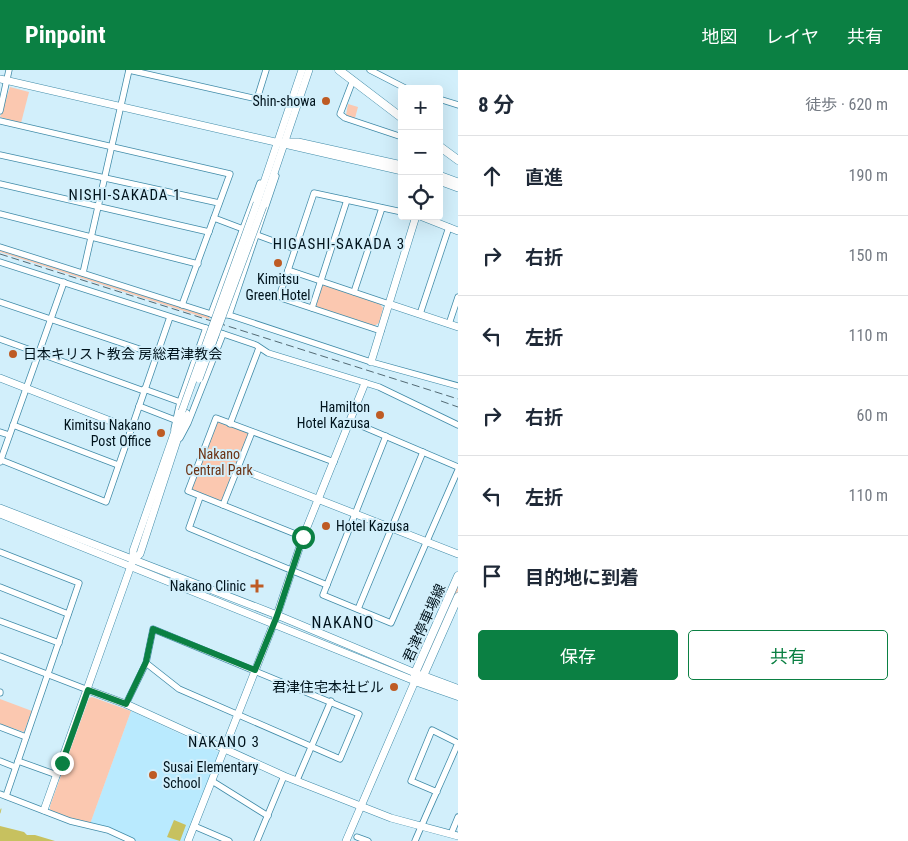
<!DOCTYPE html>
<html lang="ja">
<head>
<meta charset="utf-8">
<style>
	:root { --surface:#fff; --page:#f6f6f7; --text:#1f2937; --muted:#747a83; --line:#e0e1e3; --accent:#0b8043 }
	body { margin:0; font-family:"Roboto Condensed","Noto Sans JP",sans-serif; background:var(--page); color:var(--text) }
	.controls { position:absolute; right:15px; top:15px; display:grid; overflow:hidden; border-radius:5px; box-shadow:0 5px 20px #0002 }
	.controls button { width:45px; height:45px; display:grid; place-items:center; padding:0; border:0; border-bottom:1px solid var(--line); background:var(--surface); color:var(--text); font:25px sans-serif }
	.stop { position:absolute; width:15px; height:15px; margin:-11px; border:4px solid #0b8043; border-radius:50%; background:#fff }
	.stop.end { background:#0b8043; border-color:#fff; box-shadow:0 1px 5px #0008 }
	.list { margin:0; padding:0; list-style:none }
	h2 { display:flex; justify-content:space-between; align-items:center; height:65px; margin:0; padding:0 20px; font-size:21px }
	h2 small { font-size:16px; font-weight:400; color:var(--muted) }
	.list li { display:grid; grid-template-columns:32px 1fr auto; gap:15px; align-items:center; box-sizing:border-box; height:80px; padding:0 20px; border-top:1px solid var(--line) }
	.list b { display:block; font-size:19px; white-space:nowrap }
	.list em { font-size:16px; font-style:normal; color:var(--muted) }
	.actions { display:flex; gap:10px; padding:15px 20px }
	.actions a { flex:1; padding:11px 0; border:1px solid var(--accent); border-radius:5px; text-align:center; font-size:18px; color:var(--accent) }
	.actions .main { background:var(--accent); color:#fff }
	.icon { flex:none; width:28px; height:28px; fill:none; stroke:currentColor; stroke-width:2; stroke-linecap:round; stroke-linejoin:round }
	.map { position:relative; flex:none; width:458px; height:771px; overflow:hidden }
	header { display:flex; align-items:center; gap:30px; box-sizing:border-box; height:70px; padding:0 25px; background:var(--accent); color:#fff }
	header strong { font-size:24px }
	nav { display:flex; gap:28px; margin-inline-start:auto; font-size:18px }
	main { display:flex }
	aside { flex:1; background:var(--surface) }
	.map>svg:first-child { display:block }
	.built { fill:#b9eafe }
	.green { fill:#fbc8b0 }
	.water { fill:#c7c15f }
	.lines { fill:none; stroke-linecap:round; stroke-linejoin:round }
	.stream { stroke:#c7c15f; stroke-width:1 }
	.minor-casing { stroke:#408ba8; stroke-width:7 }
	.tertiary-casing { stroke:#408ba8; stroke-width:8 }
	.secondary-casing { stroke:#408ba8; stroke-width:9 }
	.minor { stroke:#fff; stroke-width:5.5 }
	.tertiary { stroke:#fff; stroke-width:7 }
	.secondary { stroke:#fff; stroke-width:8 }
	.rail { stroke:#536a74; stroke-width:1; stroke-dasharray:8 4; stroke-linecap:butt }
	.tertiary-bridge-casing { stroke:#408ba8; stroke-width:8; stroke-linecap:butt }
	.tertiary-bridge { stroke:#fff; stroke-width:7 }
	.route { stroke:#0b8043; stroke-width:6 }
	.poi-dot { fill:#be5b24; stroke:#d2effb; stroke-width:2 }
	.labels { text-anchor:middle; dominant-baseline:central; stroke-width:4; stroke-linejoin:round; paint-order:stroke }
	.poi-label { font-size:14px; fill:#00131c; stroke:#d2effb; text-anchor:end }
	.park-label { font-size:14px; fill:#6b3214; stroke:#d2effb }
	.street-label { font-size:14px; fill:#00131c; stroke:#d2effb }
	.neighbourhood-label { font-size:15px; letter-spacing:1px; fill:#00131c; stroke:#d2effb }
	.quarter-label { font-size:16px; letter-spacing:1px; fill:#00131c; stroke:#d2effb }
</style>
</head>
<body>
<header>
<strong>Pinpoint</strong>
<nav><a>地図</a><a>レイヤ</a><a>共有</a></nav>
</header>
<main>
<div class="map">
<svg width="458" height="771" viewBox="0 0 458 771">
	<rect width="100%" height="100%" fill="#d2effb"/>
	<path class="built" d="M131,641L219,682L186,771H136L90,754Z"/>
	<g class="green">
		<path d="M10,17L29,22L21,53L0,47Z"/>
		<path d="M348,34L358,37L355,48L346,45Z"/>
		<path d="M0,179L210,246L209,249L0,182Z"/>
		<path d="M324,214L379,233L383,238L379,253L374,256L316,237L321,216Z"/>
		<path d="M217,351L248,362L249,364L223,432L190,420Z"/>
		<path d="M458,512V521L424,595H422Z"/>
		<path d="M92,627L131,641L90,754L70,750L50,740V736L89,628Z"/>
		<path d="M0,629L32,641L24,662L0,654Z"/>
	</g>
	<g class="water">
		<path d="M174,750L186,755L180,771L167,767Z"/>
		<path d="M0,756L24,762L27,765H35L55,771H0Z"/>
	</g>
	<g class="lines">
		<path class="stream" d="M0,743L1,739"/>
		<g class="minor-casing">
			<g id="minor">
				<path d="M129,0L257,29L266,0"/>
				<path d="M370,0L407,19"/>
				<path d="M353,10L340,44L345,48L402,67"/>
				<path d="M439,29L458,35"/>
				<path d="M0,41L9,0"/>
				<path d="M0,51L230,104L182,235"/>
				<path d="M0,85L219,133"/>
				<path d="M0,114L209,162"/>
				<path d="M0,144L198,194"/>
				<path d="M214,148L243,159"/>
				<path d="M257,165L295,179"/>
				<path d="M0,177L211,244L229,245L371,292L458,316"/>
				<path d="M0,192L206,258L256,275L268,283L379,317L458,355"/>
				<path d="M288,200L389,234"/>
				<path d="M83,203L129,0"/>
				<path d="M354,222L382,138"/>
				<path d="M0,232L157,285"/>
				<path d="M312,238L347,130"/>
				<path d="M211,244L260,113"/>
				<path d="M420,244L449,157"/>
				<path d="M229,245L276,106"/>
				<path d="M449,254L458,227"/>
				<path d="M381,261L284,229L281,227V221L314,123L402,142"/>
				<path d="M0,269L144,321"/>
				<path d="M144,319L180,332"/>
				<path d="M139,336L175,350"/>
				<path d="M350,351L458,397"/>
				<path d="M230,354L259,278"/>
				<path d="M13,355L118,395"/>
				<path d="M174,359L180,332L206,258"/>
				<path d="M0,362L9,365"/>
				<path d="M386,366L323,525L391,553L458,400"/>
				<path d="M180,368L188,353L223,264"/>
				<path d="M1,390L106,432L170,247"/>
				<path d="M0,392L64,212"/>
				<path d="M200,427L189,458L327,515"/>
				<path d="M223,435L252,362"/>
				<path d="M303,467L188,421L216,348L334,392"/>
				<path d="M0,482L79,513L6,726"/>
				<path d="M0,517L68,544"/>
				<path d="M358,539L423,382"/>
				<path d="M0,551L59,573"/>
				<path d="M0,586L88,620"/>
				<path d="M0,622V623"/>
				<path d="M126,634L146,593L153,559L359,644L340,689L179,619L146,593"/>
				<path d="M0,657L26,667"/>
				<path d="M0,691L15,697"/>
				<path d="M18,691L57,705"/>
				<path d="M297,710L331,631"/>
				<path d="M212,711L268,746"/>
				<path d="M0,724L70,751L108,760L132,771"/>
				<path d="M194,756L229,771"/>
				<path d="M451,764L458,747"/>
				<path d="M357,767L368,771"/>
				<path d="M257,771L284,706"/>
				<path d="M415,771C429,738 444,706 458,673L432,660L411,711L437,722"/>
			</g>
		</g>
		<g class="tertiary-casing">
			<g id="tertiary">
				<path d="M0,9L402,101"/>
				<path d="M287,72H298L402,95"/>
				<path d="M439,105L458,112"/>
				<path d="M439,111L458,118"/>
				<path d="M257,133L302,0"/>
				<path d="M263,136L309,0"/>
				<path d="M420,146L458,161"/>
				<path d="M389,234L458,257"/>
				<path d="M371,292L416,146"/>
				<path d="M0,308L131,359"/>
				<path d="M238,398L458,484"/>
				<path d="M0,438L277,545L420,605"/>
				<path d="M0,444L415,611L346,771"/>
				<path d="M133,490L140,484L186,343"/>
				<path d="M88,620L126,634L284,706L391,748L458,766"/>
				<path d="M44,740L133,490V481L182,341"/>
				<path d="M188,771L277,545L303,467L365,313"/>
			</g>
		</g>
		<g class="secondary-casing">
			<g id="secondary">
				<path d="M339,0L402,48"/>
				<path d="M439,76L458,90"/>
				<path d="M423,606L458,619"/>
				<path d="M415,611V603L458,506"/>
				<path d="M415,611L423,606L458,527"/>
				<path d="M415,611L458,626"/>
			</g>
		</g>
		<use href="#minor" class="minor"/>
		<use href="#tertiary" class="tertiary"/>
		<use href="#secondary" class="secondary"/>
		<g class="rail">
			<path d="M0,184L458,329"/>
			<path d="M441,331L458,337"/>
		</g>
		<g class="tertiary-bridge-casing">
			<g id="tertiary-bridge">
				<path d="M199,309L263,136"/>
				<path d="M182,341L257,133"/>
			</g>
		</g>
		<use href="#tertiary-bridge" class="tertiary-bridge"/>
	</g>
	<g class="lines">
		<path class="route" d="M62,693L88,620L126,634L146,592L153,559L255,600L277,546L303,467"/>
	</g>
	<g class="poi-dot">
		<circle cx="326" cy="31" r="5"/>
		<circle cx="278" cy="193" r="5"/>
		<circle cx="13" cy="284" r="5"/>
		<circle cx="380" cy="345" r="5"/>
		<circle cx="161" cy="363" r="5"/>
		<circle cx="326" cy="456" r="5"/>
		<path d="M254.5 508.5h5v5h5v5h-5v5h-5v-5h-5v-5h5z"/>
		<circle cx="394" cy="617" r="5"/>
		<circle cx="153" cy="705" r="5"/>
	</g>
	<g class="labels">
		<g class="poi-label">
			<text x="316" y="31">Shin-showa</text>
			<text x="278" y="209" text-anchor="middle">Kimitsu<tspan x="278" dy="16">Green Hotel</tspan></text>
			<text x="23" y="284" text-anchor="start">日本キリスト教会 房総君津教会</text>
			<text x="370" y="337">Hamilton<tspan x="370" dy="16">Hotel Kazusa</tspan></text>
			<text x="151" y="355">Kimitsu Nakano<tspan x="151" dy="16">Post Office</tspan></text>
			<text x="336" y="456" text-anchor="start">Hotel Kazusa</text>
			<text x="246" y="516">Nakano Clinic</text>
			<text x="384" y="617">君津住宅本社ビル</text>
			<text x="163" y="697" text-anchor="start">Susai Elementary<tspan x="163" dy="16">School</tspan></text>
		</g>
		<g class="park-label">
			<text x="219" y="384">Nakano<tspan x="219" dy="16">Central Park</tspan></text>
		</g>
		<g class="street-label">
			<text transform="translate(424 553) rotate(-66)">君津停車場線</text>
		</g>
		<g class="neighbourhood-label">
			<text x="125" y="125">NISHI-SAKADA 1</text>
			<text x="339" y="174">HIGASHI-SAKADA 3</text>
			<text x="224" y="672">NAKANO 3</text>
		</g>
		<g class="quarter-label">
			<text x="343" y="552">NAKANO</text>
		</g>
	</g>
</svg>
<div class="controls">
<button>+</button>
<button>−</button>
<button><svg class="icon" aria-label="locate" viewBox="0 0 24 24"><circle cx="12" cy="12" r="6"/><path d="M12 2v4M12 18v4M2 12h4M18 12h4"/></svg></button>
</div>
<div class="stop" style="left:303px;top:467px"></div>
<div class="stop end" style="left:62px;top:693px"></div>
</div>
<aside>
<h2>8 分<small>徒歩 · 620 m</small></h2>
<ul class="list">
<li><svg class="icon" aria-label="ahead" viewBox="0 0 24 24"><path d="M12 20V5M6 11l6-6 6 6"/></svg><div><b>直進</b></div><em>190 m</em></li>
<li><svg class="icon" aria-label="right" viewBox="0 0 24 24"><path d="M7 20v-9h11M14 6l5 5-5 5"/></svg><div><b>右折</b></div><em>150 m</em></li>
<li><svg class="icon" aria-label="left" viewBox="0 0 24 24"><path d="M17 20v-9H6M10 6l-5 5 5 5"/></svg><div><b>左折</b></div><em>110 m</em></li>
<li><svg class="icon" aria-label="right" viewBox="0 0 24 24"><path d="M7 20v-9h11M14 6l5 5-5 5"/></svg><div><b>右折</b></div><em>60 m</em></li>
<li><svg class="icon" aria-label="left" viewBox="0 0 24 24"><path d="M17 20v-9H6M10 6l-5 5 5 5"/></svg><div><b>左折</b></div><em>110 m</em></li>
<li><svg class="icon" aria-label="arrive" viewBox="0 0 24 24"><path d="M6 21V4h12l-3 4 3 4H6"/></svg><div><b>目的地に到着</b></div></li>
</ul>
<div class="actions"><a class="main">保存</a><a>共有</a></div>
</aside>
</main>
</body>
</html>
